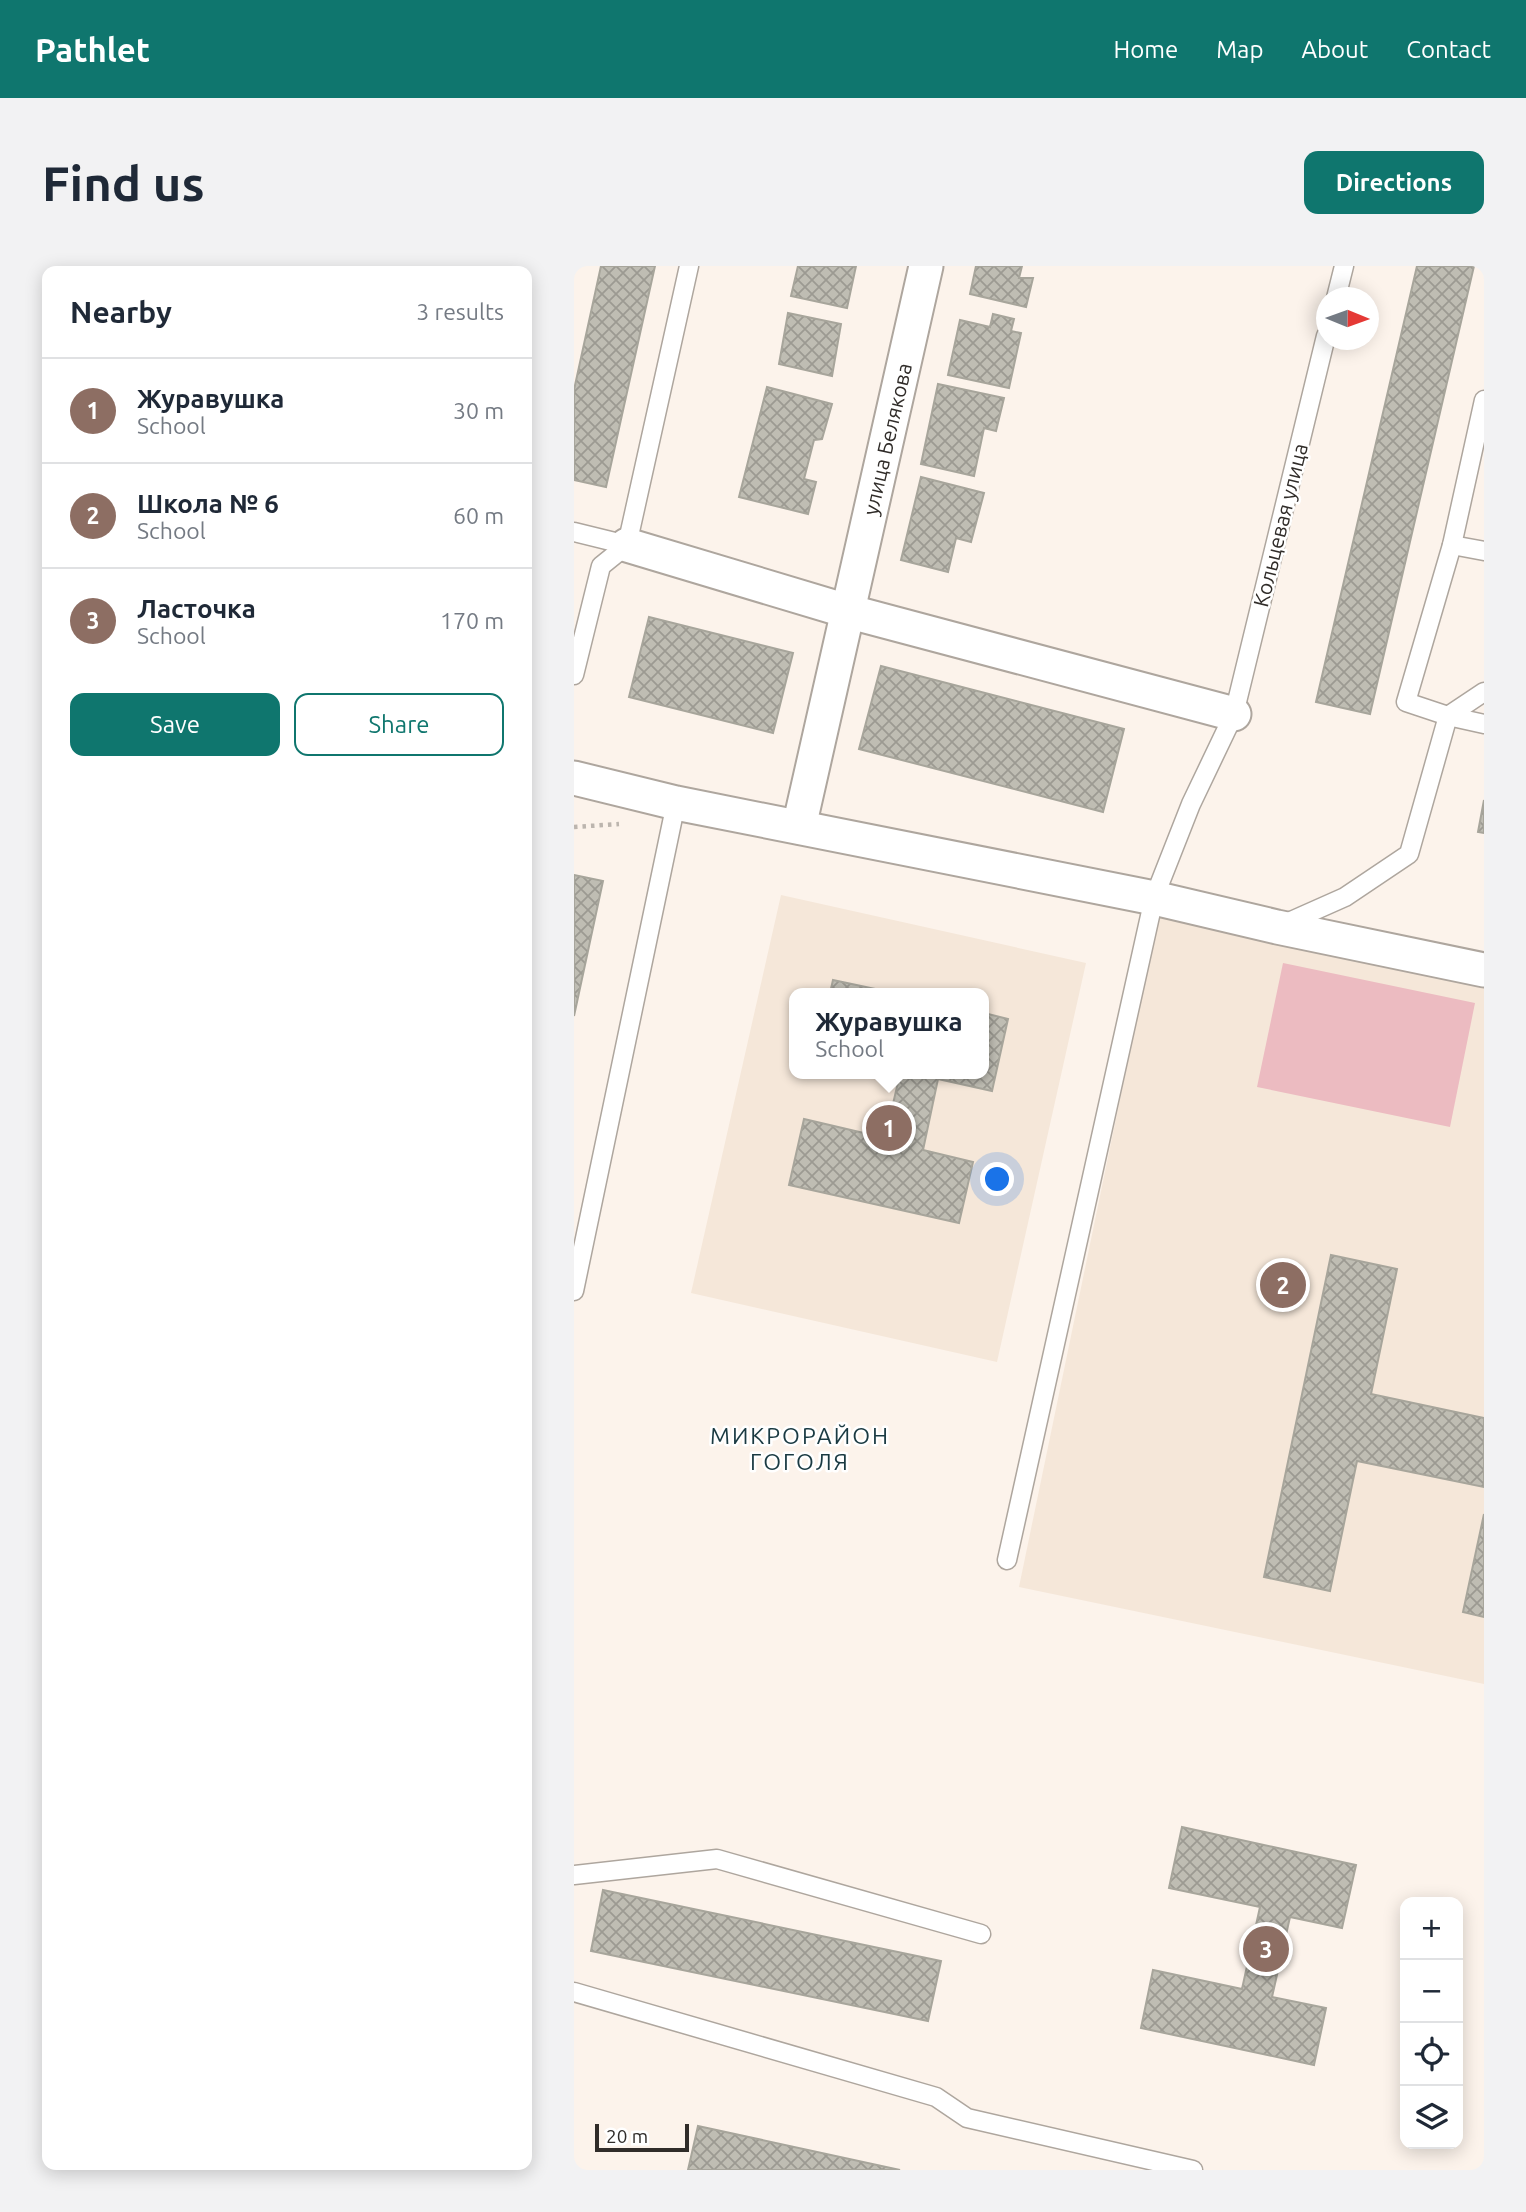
<!DOCTYPE html>
<html lang="en">
<head>
<meta charset="utf-8">
<style>
	:root { --surface:#fff; --page:#f2f2f3; --text:#1f2937; --muted:#747a83; --line:#e0e1e3; --accent:#0f766e }
	body { margin:0; font-family:Ubuntu,sans-serif; background:var(--page); color:var(--text) }
	.controls { position:absolute; right:21px; bottom:21px; display:grid; overflow:hidden; border-radius:14px; box-shadow:0 4px 18px #0003 }
	.controls button { width:63px; height:63px; display:grid; place-items:center; padding:0; border:0; border-bottom:2px solid var(--line); background:var(--surface); color:var(--text); font:35px sans-serif }
	.compass { position:absolute; left:742px; top:21px; width:63px; height:63px; border-radius:50%; background:var(--surface); box-shadow:0 4px 18px #0003; rotate:91deg }
	.scale { position:absolute; left:21px; bottom:18px; width:94px; box-sizing:border-box; padding-left:7px; border:4px solid #302c29; border-top:0; font-size:19px; line-height:24px; white-space:nowrap; color:#302c29; -webkit-text-stroke:5px #fff; paint-order:stroke }
	.you { position:absolute; left:424px; top:914px; width:24px; height:24px; margin:-18px; border:5px solid #fff; border-radius:50%; background:#1a73e8; box-shadow:0 0 0 10px #1a73e833 }
	.badge { display:grid; place-items:center; width:46px; height:46px; border-radius:50%; background:var(--accent); color:#fff; font-size:23px; font-weight:700 }
	.pin { position:absolute; translate:-50% -50%; border:4px solid #fff; box-shadow:0 2px 7px #0006 }
	.popup { position:absolute; left:215px; top:722px; width:200px; height:91px; box-sizing:border-box; display:grid; place-content:center; border-radius:14px; background:var(--surface); filter:drop-shadow(0 2px 5px #0005); font-size:23px; white-space:nowrap; color:var(--muted) }
	.popup b { font-size:26px; color:var(--text) }
	.popup::after { content:''; position:absolute; left:50%; top:100%; margin-left:-14px; border:14px solid transparent; border-top-color:var(--surface) }
	.list { margin:0; padding:0; list-style:none }
	h2 { display:flex; justify-content:space-between; align-items:center; height:91px; margin:0; padding:0 28px; font-size:30px }
	h2 small { font-size:23px; font-weight:400; color:var(--muted) }
	.list li { display:grid; grid-template-columns:46px 1fr auto; gap:21px; align-items:center; box-sizing:border-box; height:105px; padding:0 28px; border-top:2px solid var(--line) }
	.list b { display:block; font-size:26px; white-space:nowrap }
	.list p { margin:0; font-size:23px; white-space:nowrap; color:var(--muted) }
	.list em { font-size:23px; font-style:normal; color:var(--muted) }
	.actions { display:flex; gap:14px; padding:21px 28px }
	.actions a { flex:1; padding:16px 0; border:2px solid var(--accent); border-radius:14px; text-align:center; font-size:24px; color:var(--accent) }
	.actions .main { background:var(--accent); color:#fff }
	.icon { flex:none; width:38px; height:38px; fill:none; stroke:currentColor; stroke-width:2; stroke-linecap:round; stroke-linejoin:round }
	.map { position:relative; flex:none; width:910px; height:1904px; overflow:hidden; border-radius:14px }
	header { display:flex; align-items:center; gap:42px; box-sizing:border-box; height:98px; padding:0 35px; background:var(--accent); color:#fff }
	header strong { font-size:33px }
	nav { display:flex; gap:38px; margin-inline-start:auto; font-size:24px }
	.intro { display:flex; align-items:center; justify-content:space-between; box-sizing:border-box; height:168px; padding:0 42px }
	h1 { margin:0; font-size:49px }
	.button { padding:18px 32px; border-radius:14px; background:var(--accent); color:#fff; font-size:24px; font-weight:700 }
	main { display:flex; gap:42px; padding:0 42px }
	aside { flex:1; background:var(--surface); border-radius:14px; box-shadow:0 4px 18px #0003 }
	.map>svg:first-child { display:block }
	.built { fill:#f5e7d9; fill-rule:evenodd }
	.pitch { fill:#ecbbc1 }
	.building { fill:url(#building-cross-hatch); stroke:#a7a59b; stroke-width:2 }
	.lines { fill:none; stroke-linecap:round; stroke-linejoin:round }
	.service-casing { stroke:#aea69e; stroke-width:21 }
	.minor-casing { stroke:#aea69e; stroke-width:37 }
	.path { stroke:#bcb5ae; stroke-width:4.5; stroke-dasharray:3.5 5; stroke-linecap:butt }
	.service { stroke:#fff; stroke-width:18 }
	.minor { stroke:#fff; stroke-width:33 }
	.labels { text-anchor:middle; dominant-baseline:central; stroke-width:5; stroke-linejoin:round; paint-order:stroke }
	.street-label { font-size:21px; fill:#302c29; stroke:#fff }
	.neighbourhood-label { font-size:23px; letter-spacing:2px; fill:#1a3a42; stroke:#fff }
</style>
</head>
<body>
<header>
<strong>Pathlet</strong>
<nav><a>Home</a><a>Map</a><a>About</a><a>Contact</a></nav>
</header>
<div class="intro"><h1>Find us</h1><a class="button">Directions</a></div>
<main>
<aside>
<h2>Nearby<small>3 results</small></h2>
<ul class="list">
<li><span class="badge" style="background:#8d6e63">1</span><div><b>Журавушка</b><p>School</p></div><em>30 m</em></li>
<li><span class="badge" style="background:#8d6e63">2</span><div><b>Школа № 6</b><p>School</p></div><em>60 m</em></li>
<li><span class="badge" style="background:#8d6e63">3</span><div><b>Ласточка</b><p>School</p></div><em>170 m</em></li>
</ul>
<div class="actions"><a class="main">Save</a><a>Share</a></div>
</aside>
<div class="map">
<svg width="910" height="1904" viewBox="0 0 910 1904">
	<defs>
		<pattern id="building-cross-hatch" width="8" height="8" patternUnits="userSpaceOnUse" patternTransform="scale(1.75)"><rect width="8" height="8" fill="#bfbdb3"/><path d="M0 0l8 8M0 8l8-8" fill="none" stroke="#9c9a92"/></pattern>
	</defs>
	<rect width="100%" height="100%" fill="#fcf3eb"/>
	<g class="built">
		<path d="M207,629L512,697L423,1096L117,1027ZM220,727H410V808H220Z"/>
		<path d="M584,650L910,718V1418L445,1321Z"/>
	</g>
	<path class="pitch" d="M709,697L901,737L876,861L683,821Z"/>
	<g class="building">
		<path d="M27,0H81L32,221L0,214V124Z"/>
		<path d="M224,0H282L273,42L217,30Z"/>
		<path d="M402,0H448L445,12H459L452,41L396,28Z"/>
		<path d="M843,0H900L796,448L742,436Z"/>
		<path d="M214,47L267,58L258,110L205,98Z"/>
		<path d="M419,48L440,53L437,65L447,67L435,122L374,109L386,54L416,61Z"/>
		<path d="M364,118L430,132L422,165L410,162L400,210L347,198Z"/>
		<path d="M193,121L258,138L248,173L240,174L230,213L242,216L234,248L165,231Z"/>
		<path d="M347,211L410,227L397,276L382,272L374,306L327,294Z"/>
		<path d="M75,351L219,387L199,467L55,431Z"/>
		<path d="M307,400L550,463L529,546L285,483Z"/>
		<path d="M910,534V567L904,566Z"/>
		<path d="M0,609L29,615L0,750Z"/>
		<path d="M259,714L320,727H256Z"/>
		<path d="M410,747L434,753L418,825L364,813L349,884L399,896L385,957L215,919L230,853L311,872L326,808H410Z"/>
		<path d="M757,989L823,1003L797,1128L910,1152V1221L783,1195L756,1325L690,1311Z"/>
		<path d="M910,1248V1351L889,1346Z"/>
		<path d="M608,1561L782,1599L768,1662L716,1651L698,1731L752,1742L740,1799L567,1762L579,1704L668,1723L686,1641L595,1622Z"/>
		<path d="M29,1624L367,1695L354,1755L17,1685Z"/>
		<path d="M124,1860L326,1904H114Z"/>
	</g>
	<g class="lines">
		<g class="service-casing">
			<g id="service">
				<path d="M762,32L770,0"/>
				<path d="M910,134L878,279L832,436L874,450L910,458"/>
				<path d="M0,266L53,279L115,0"/>
				<path d="M878,279L910,285"/>
				<path d="M0,409L27,300L53,279"/>
				<path d="M708,659L771,631L835,588L874,450L910,426"/>
				<path d="M0,1025L102,537"/>
				<path d="M433,1294L580,632L617,538L660,448L752,70"/>
				<path d="M0,1609L143,1593L407,1668"/>
				<path d="M0,1726L362,1831L393,1852L619,1904"/>
			</g>
		</g>
		<g class="minor-casing">
			<g id="minor">
				<path d="M53,279L273,345L660,448"/>
				<path d="M0,512L102,537L580,632L703,661L910,704"/>
				<path d="M225,561L352,0"/>
			</g>
		</g>
		<path class="path" d="M0,561L45,558"/>
		<use href="#service" class="service"/>
		<use href="#minor" class="minor"/>
	</g>
	<g class="labels">
		<g class="street-label">
			<text transform="translate(313 173) rotate(-77)">улица Белякова</text>
			<text transform="translate(706 259) rotate(-76)">Кольцевая улица</text>
		</g>
		<g class="neighbourhood-label">
			<text x="226" y="1169">МИКРОРАЙОН<tspan x="226" dy="26">ГОГОЛЯ</tspan></text>
		</g>
	</g>
</svg>
<div class="controls">
<button>+</button>
<button>−</button>
<button><svg class="icon" aria-label="locate" viewBox="0 0 24 24"><circle cx="12" cy="12" r="6"/><path d="M12 2v4M12 18v4M2 12h4M18 12h4"/></svg></button>
<button><svg class="icon" aria-label="layers" viewBox="0 0 24 24"><path d="M12 4l9 5-9 5-9-5zM3 14l9 5 9-5"/></svg></button>
</div>
<svg class="compass" viewBox="-18 -18 36 36"><path d="M0-13l5 13h-10z" fill="#e53935"/><path d="M0 13l5-13h-10z" fill="#747a83"/></svg>
<div class="scale">20 m</div>
<div class="you"></div>
<div class="pin badge" style="left:315px;top:862px;background:#8d6e63">1</div>
<div class="popup"><b>Журавушка</b>School</div>
<div class="pin badge" style="left:709px;top:1019px;background:#8d6e63">2</div>
<div class="pin badge" style="left:692px;top:1683px;background:#8d6e63">3</div>
</div>
</main>
</body>
</html>
